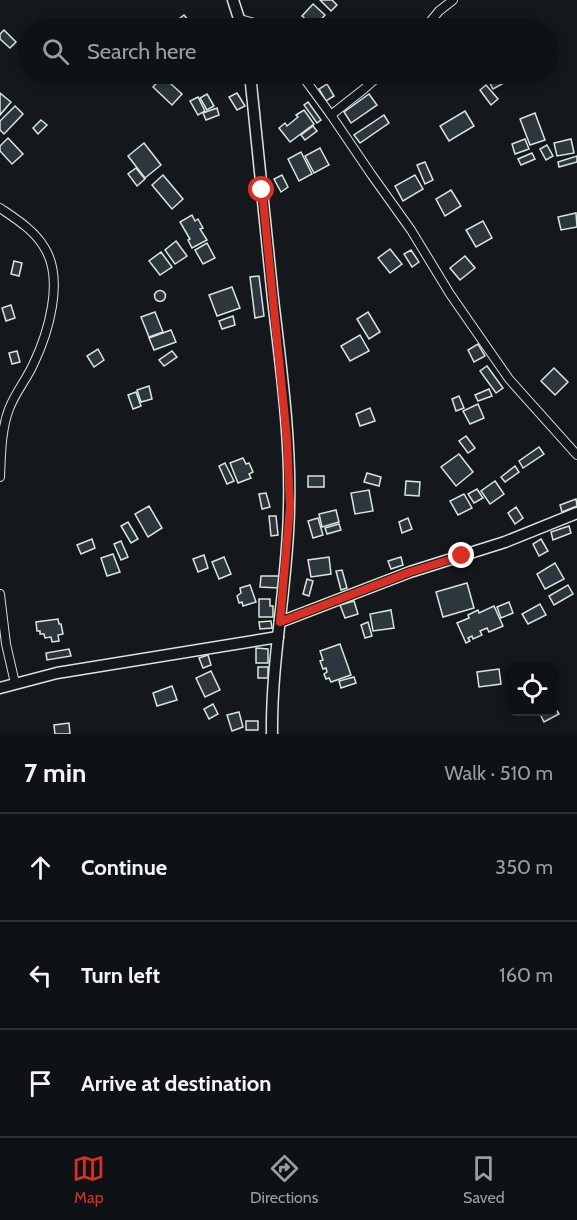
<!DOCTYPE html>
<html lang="en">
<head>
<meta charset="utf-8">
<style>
	:root { --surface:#0f1215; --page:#1d2022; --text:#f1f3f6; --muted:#9b9ea0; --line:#2f3234; --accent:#d93025 }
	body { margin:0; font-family:Cabin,sans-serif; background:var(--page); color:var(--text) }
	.controls { position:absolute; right:18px; bottom:18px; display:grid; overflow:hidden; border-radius:12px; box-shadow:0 3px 9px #0003 }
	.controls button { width:54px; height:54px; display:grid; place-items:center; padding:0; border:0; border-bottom:2px solid var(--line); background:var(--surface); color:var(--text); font:30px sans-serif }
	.stop { position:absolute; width:18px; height:18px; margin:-14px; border:4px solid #d93025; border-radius:50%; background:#fff }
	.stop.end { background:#d93025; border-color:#fff; box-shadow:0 2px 6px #0008 }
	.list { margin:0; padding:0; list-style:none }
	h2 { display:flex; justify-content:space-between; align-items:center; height:78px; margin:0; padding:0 24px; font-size:26px }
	h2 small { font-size:20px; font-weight:400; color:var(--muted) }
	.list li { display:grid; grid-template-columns:39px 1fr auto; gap:18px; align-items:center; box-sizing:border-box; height:108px; padding:0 24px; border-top:2px solid var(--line) }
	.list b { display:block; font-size:22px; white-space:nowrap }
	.list em { font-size:20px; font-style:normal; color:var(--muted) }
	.icon { flex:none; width:33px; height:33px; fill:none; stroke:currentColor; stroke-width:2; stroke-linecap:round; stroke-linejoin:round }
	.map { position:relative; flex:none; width:577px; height:734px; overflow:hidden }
	.search { position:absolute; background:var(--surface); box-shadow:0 3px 9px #0003; left:18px; right:18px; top:18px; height:66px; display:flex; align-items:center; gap:15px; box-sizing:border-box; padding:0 21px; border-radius:33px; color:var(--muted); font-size:22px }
	.sheet { height:402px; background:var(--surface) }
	nav { display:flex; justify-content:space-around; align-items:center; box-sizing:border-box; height:84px; border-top:2px solid var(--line); background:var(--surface); font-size:16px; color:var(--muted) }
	nav a { display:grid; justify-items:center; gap:3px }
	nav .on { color:var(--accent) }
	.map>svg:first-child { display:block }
	.building { fill:#2c363c; stroke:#d8e6dc; stroke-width:1.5 }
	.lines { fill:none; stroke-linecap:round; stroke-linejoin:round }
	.street-casing { stroke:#d8e6dc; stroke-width:10 }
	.secondary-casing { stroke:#d8e6dc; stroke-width:13 }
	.street { stroke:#14181c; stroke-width:8 }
	.secondary { stroke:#14181c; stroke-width:10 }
	.route { stroke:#d93025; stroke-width:8 }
</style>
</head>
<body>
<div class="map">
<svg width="577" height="734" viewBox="0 0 577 734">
	<rect width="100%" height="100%" fill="#14181c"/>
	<g class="building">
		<path d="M320,0H332L337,5L331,11Z"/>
		<path d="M313,4L325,15L314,27L302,16Z"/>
		<path d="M184,15L189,21L180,28L175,22Z"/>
		<path d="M4,30L16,42L10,48L0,39V34Z"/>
		<path d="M485,74H511L513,78L493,89Z"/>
		<path d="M163,76L167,80L169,77L173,81L171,84L182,94L172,105L153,87Z"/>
		<path d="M327,84L334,96L326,101L319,89Z"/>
		<path d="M486,85L498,99L491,105L480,90Z"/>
		<path d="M0,93L11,102L0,115Z"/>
		<path d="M237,93L245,106L237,110L229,97Z"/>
		<path d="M207,94L214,106L207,110L200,98Z"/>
		<path d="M369,94L377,105L351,123L344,112Z"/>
		<path d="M198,97L205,111L198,115L190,101Z"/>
		<path d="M308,102L321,120L317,123L304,105Z"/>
		<path d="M15,106L23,114L4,134L0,130V121Z"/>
		<path d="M217,108L219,115L206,120L203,113Z"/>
		<path d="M304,110L314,124L290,142L279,128L285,123L287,126L298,117L296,115Z"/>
		<path d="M465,111L474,126L449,141L440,126Z"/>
		<path d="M535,113L545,140L530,145L520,119Z"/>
		<path d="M384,115L389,123L360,143L354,135Z"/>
		<path d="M41,120L47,125L38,134L33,128Z"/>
		<path d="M313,126L317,131L305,140L301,135Z"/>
		<path d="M8,138L23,154L12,164L0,151V146Z"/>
		<path d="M525,139L529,149L515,154L512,144Z"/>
		<path d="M571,139L574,153L557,156L554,143Z"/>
		<path d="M144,143L161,165L145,178L128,156Z"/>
		<path d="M547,145L553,156L546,160L540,149Z"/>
		<path d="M320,148L329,165L314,173L305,156Z"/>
		<path d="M301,152L312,174L299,181L288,159Z"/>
		<path d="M532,153L535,159L521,165L518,159Z"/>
		<path d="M577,156V162L559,167L558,162Z"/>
		<path d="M425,162L433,180L425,184L417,165Z"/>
		<path d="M136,168L145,179L137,186L128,174Z"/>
		<path d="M163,175L183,199L172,209L152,185Z"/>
		<path d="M282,175L288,187L281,192L274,179Z"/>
		<path d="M415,175L423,189L403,201L395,186Z"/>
		<path d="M451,190L461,206L445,216L436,199Z"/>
		<path d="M576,213L577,227L561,230L558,217Z"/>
		<path d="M192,215L195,221L198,219L203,228L200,229L207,240L192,248L188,240L190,239L180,222Z"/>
		<path d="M483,221L492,238L476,247L466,230Z"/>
		<path d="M176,241L187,256L175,264L165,250Z"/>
		<path d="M207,243L215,258L203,264L195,250Z"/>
		<path d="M390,249L402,264L390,273L378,258Z"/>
		<path d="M411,250L419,262L412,267L404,254Z"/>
		<path d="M161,252L172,267L160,275L149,261Z"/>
		<path d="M465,256L475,268L460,280L450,268Z"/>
		<path d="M14,261L22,263L19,276L11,274Z"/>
		<path d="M259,276L264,316L255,318L250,277Z"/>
		<path d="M232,287L240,308L217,316L209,295Z"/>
		<circle cx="160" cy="296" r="5.5"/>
		<path d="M11,305L15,318L6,321L2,308Z"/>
		<path d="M155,312L163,332L149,337L141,317Z"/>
		<path d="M368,312L380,332L369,339L357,319Z"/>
		<path d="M233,316L235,325L222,329L219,321Z"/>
		<path d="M171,330L176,342L154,350L149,338Z"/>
		<path d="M360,335L369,351L350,361L341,346Z"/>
		<path d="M478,344L485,356L474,362L468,350Z"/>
		<path d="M98,349L104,360L94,367L87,356Z"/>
		<path d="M17,351L20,362L12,364L9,353Z"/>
		<path d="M172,351L177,357L164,366L159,360Z"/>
		<path d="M487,366L503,388L496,393L480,371Z"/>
		<path d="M554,368L568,382L555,395L541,381Z"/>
		<path d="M149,386L152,399L141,402L137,390Z"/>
		<path d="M489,389L492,396L478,401L475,395Z"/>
		<path d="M136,392L141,406L133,409L128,395Z"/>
		<path d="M459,396L464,408L456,411L452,399Z"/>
		<path d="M478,404L484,418L470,424L463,411Z"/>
		<path d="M370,408L375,421L360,426L356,414Z"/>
		<path d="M466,436L475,448L468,453L459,441Z"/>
		<path d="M539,447L544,454L523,468L519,461Z"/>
		<path d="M459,454L473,472L456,486L441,467Z"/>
		<path d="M243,458L246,464L249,463L253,472L249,474L251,478L238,483L230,463Z"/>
		<path d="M225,463L234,481L227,484L219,466Z"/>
		<path d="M515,466L519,472L505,482L501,477Z"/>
		<path d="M367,473L381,477L379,486L364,482Z"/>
		<rect x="308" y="476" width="16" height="11"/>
		<path d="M406,481L420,482L419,496L405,495Z"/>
		<path d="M495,481L504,494L490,504L481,491Z"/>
		<path d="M477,489L483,498L474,503L468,494Z"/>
		<path d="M369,490L373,511L355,514L351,493Z"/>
		<path d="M266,493L270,507L262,509L259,494Z"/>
		<path d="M464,494L472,508L458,515L450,501Z"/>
		<path d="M576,499L577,506L562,512L560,505Z"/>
		<path d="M149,506L162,528L148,537L135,514Z"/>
		<path d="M516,507L523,518L515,524L508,513Z"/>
		<path d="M336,510L339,522L322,527L319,514Z"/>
		<path d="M269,516H276L278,535L271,536Z"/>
		<path d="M318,518L323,535L313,538L308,521Z"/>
		<path d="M408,518L412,529L402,533L399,522Z"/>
		<path d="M128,522L138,539L131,543L121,526Z"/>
		<path d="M339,524L341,530L327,534L325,528Z"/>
		<path d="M569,526L571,533L553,540L551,532Z"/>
		<path d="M92,539L95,548L81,554L77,545Z"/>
		<path d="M541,539L548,551L539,556L533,544Z"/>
		<path d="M121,541L128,557L121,560L114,544Z"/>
		<path d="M113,554L120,572L107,576L101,558Z"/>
		<path d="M204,555L208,568L198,572L193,559Z"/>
		<path d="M224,557L231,574L219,579L212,562Z"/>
		<path d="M329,557L331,574L311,577L308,560Z"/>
		<path d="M401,557L403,565L391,569L388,561Z"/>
		<path d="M555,563L564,579L545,589L537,574Z"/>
		<path d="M342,570L347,588L341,590L336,571Z"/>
		<path d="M261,576H280L279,588L260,587Z"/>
		<path d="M307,579L313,581L309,596L303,594Z"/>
		<path d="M467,583L474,608L443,617L436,592Z"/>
		<path d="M250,585L256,602L243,606L242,602L239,603L237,596L241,593L240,588Z"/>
		<path d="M568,585L573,594L554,605L549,596Z"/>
		<path d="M259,599H270V606H273V617H259Z"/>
		<path d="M354,601L358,614L345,618L340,605Z"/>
		<path d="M509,602L513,613L501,618L497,607Z"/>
		<path d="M540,604L546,615L528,624L522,614Z"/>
		<path d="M494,606L503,626L489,632L487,628L480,631L482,635L473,639L472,636L468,638L470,641L466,643L457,623L469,618L468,615L478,610L479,613Z"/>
		<path d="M391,610L394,628L373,631L370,614Z"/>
		<path d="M58,619L59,624H61L63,634L58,635L59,641L52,642L51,637L45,638L44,634H40V631H37L36,622Z"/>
		<path d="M271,621L272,628L260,629L259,622Z"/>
		<path d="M368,622L372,636L365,638L361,625Z"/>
		<path d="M340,644L351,675L331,682L329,678L326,679L324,674L327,672L326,668L323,669L320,661L323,660L320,651Z"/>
		<path d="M256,648L268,649V663H256Z"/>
		<path d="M69,649L71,656L47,660L46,653Z"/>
		<path d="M208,655L211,665L203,668L199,658Z"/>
		<rect x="258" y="667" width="10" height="11"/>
		<path d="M499,669L501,684L479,687L477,672Z"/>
		<path d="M211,671L220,690L205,697L196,678Z"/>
		<path d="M354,677L356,683L341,688L339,681Z"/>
		<path d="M172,686L177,700L157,706L153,693Z"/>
		<path d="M213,704L218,714L209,719L204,709Z"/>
		<path d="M554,706L559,714L544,722L539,712H554Z"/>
		<path d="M239,712L243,727L232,731L227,715Z"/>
		<rect x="246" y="721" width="12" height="9"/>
		<path d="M69,723L70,734H55L54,725Z"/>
	</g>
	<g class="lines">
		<g class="street-casing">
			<g id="street">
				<path d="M240,19L258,24L263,28"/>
				<path d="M425,28L439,11L453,0"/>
				<path d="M301,74L331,115L371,174L411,230L450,294L509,379L577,455"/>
				<path d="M331,115L364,89L381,74"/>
				<path d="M0,208C16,219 34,230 44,247C65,279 48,334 33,365C26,380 15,393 9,409C1,430 1,455 0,477"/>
				<path d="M0,594L6,644L15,683"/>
			</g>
		</g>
		<g class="secondary-casing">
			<g id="secondary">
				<path d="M233,0L242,28"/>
				<path d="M250,74C258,149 265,224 273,299C281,368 291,438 289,508C288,583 271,658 272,734"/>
				<path d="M280,622L410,572L505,542L577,513"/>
				<path d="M0,688L57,673L278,637"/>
			</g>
		</g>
		<use href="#street" class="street"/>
		<use href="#secondary" class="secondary"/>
	</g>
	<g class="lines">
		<path class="route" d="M262,190L287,439L290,507L280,622L410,572L462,556"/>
	</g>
</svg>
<div class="controls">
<button><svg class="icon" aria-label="locate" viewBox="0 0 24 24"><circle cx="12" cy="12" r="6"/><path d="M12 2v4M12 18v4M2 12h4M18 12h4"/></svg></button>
</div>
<div class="stop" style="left:262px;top:190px"></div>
<div class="stop end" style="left:462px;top:556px"></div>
<div class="search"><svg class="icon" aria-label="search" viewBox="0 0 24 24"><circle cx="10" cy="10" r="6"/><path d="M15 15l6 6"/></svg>Search here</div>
</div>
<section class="sheet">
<h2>7 min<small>Walk · 510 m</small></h2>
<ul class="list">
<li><svg class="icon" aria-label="ahead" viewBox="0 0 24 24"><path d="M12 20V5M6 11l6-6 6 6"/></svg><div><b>Continue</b></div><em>350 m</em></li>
<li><svg class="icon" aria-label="left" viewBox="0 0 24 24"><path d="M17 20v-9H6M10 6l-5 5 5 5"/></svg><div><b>Turn left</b></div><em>160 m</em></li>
<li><svg class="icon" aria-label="arrive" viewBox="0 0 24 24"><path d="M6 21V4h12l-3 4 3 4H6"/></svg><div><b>Arrive at destination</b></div></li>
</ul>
</section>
<nav>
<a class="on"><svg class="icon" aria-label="map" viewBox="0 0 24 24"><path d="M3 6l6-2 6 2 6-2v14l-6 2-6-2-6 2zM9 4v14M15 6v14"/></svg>Map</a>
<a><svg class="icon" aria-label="directions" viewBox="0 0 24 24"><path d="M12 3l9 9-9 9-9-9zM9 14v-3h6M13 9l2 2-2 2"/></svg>Directions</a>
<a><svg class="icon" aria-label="saved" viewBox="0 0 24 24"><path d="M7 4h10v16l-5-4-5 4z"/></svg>Saved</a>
</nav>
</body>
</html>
